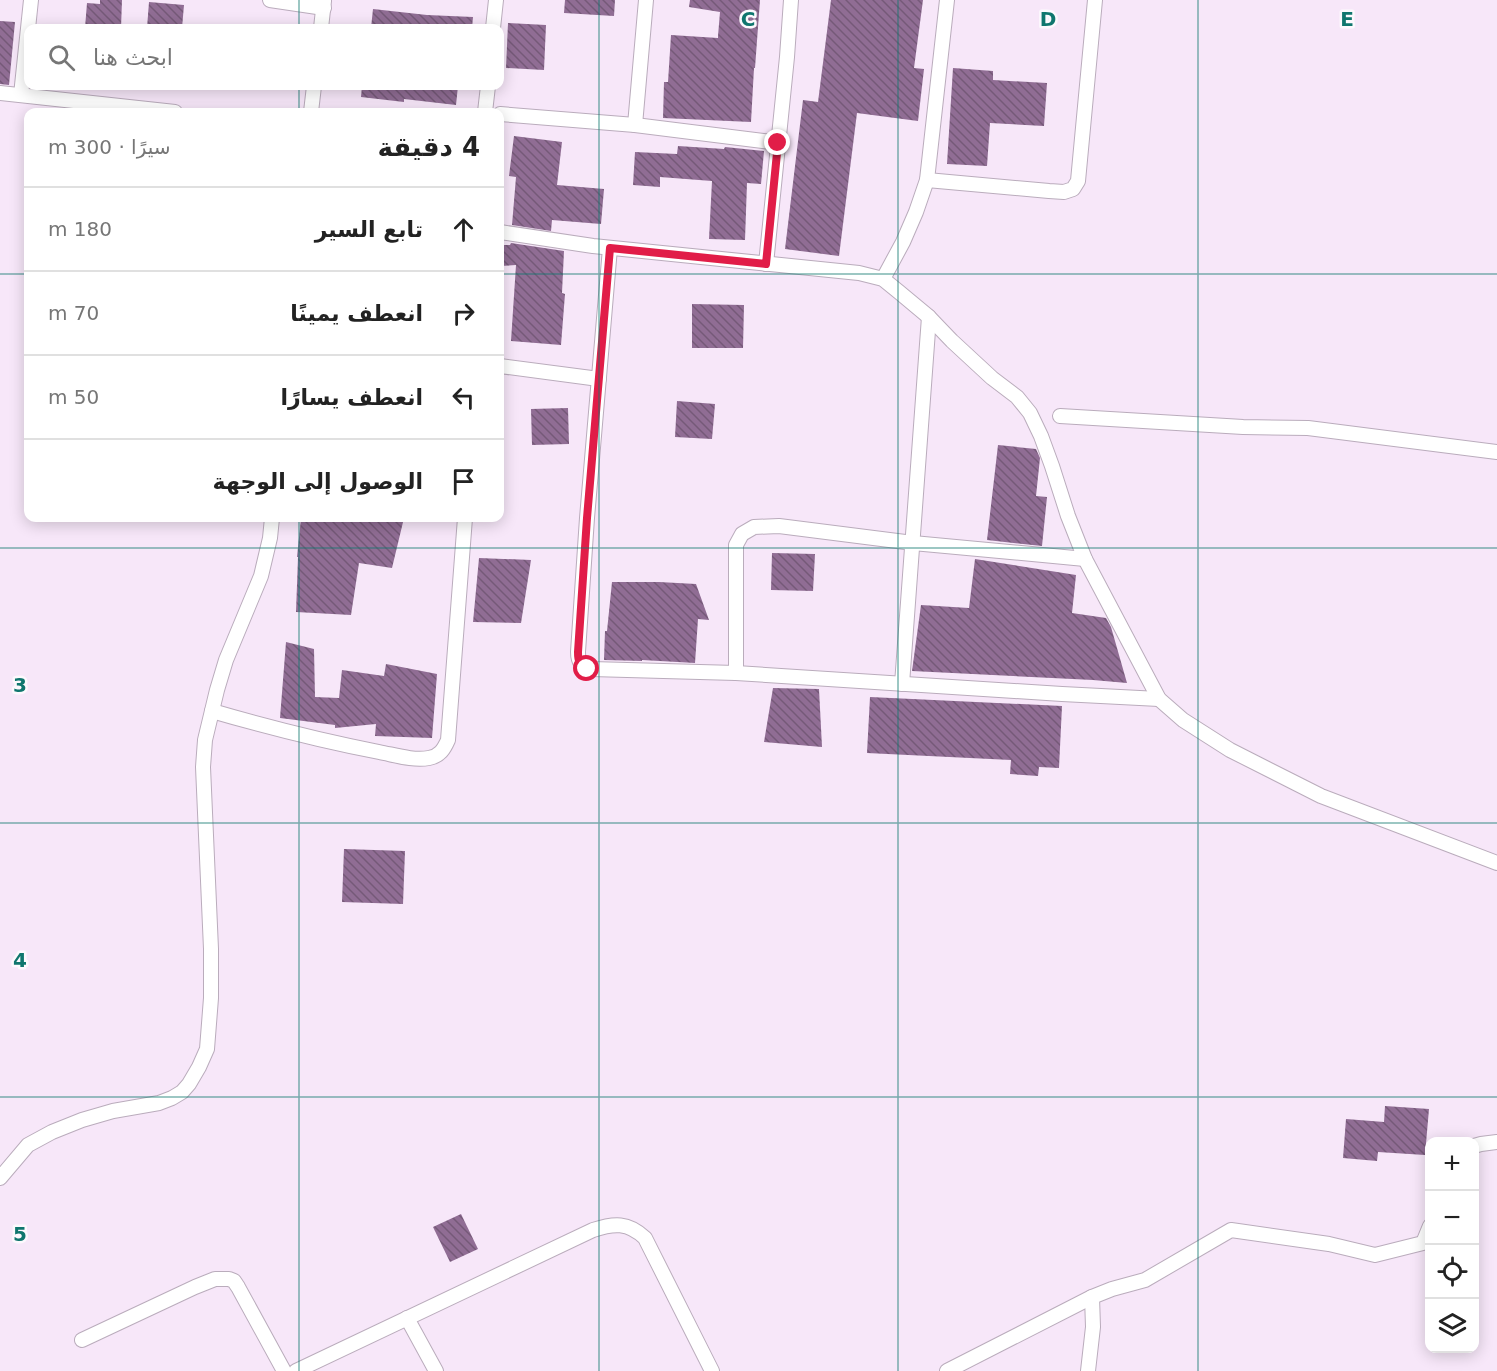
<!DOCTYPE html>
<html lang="ar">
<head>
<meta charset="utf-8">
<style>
	:root { --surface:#fff; --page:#f6f6f6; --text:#222; --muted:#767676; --line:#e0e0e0 }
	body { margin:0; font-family:"DejaVu Sans","Noto Naskh Arabic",sans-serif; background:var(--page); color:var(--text); direction:rtl }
	.controls { position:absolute; right:18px; bottom:18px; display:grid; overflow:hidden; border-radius:12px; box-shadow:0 3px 15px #0003 }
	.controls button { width:54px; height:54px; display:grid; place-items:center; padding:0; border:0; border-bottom:2px solid var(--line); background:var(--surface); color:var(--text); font:30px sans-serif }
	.stop { position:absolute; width:18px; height:18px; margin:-14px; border:4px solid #e11d48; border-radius:50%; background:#fff }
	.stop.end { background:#e11d48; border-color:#fff; box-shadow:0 2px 6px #0008 }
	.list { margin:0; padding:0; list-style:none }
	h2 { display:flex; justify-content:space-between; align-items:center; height:78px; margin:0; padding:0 24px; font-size:26px }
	h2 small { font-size:20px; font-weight:400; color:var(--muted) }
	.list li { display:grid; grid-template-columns:39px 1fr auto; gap:18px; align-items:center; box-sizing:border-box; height:84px; padding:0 24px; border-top:2px solid var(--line) }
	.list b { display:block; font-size:22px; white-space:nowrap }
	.list em { font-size:20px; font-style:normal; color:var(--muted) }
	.icon { flex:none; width:33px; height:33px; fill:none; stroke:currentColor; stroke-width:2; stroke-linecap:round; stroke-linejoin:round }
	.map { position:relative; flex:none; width:1497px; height:1371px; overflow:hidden; direction:ltr }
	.search { position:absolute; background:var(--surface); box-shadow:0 3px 15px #0003; left:24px; top:24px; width:480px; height:66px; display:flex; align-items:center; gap:15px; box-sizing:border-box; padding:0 21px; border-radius:12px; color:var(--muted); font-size:22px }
	.panel { position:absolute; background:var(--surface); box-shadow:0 3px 15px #0003; left:24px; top:108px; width:480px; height:414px; border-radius:12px; direction:rtl }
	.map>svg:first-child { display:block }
	.building { fill:url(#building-back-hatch) }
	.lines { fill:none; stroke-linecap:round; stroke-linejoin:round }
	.street-casing { stroke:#baacbc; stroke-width:16 }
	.street { stroke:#fff; stroke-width:14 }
	.route { stroke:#e11d48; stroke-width:8 }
	.grid { fill:none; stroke:#0f766e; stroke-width:1.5; stroke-opacity:0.55 }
	.grid-label { font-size:20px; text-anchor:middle; font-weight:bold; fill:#0f766e; stroke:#fcf9fd; stroke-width:5; stroke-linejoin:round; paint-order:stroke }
</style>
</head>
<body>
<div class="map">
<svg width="1497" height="1371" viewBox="0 0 1497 1371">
	<defs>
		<pattern id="building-back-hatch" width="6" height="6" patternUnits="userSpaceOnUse" patternTransform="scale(1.5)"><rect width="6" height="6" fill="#906d94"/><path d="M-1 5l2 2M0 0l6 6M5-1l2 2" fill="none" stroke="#755978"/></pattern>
	</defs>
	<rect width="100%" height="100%" fill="#f7e7f9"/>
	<g class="building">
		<path d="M100,0H122L121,28H85L87,3L100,4Z"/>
		<path d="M565,0H615L614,16L564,13Z"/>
		<path d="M690,0H760L755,68H754L751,122L663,118L664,82H668L671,35L718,38V36L720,12L689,7Z"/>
		<path d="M831,0H923L914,68L924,69L918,121L857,113L839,256L785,249L803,100L818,102Z"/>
		<path d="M149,2L184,5L182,28H147Z"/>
		<path d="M373,9L427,15L473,17L472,28H371Z"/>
		<path d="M0,21L15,22L9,85L0,84Z"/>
		<path d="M508,23L546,25L544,70L506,68Z"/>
		<path d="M953,68L993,71V80L1047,83L1044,126L990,123L987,166L947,164Z"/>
		<path d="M362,86H458L456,105L404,99V102L361,97Z"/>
		<path d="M514,136L562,142L557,185L604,189L601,224L552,220L551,231L512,225L516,177L509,176Z"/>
		<path d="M678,146L724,149L725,147L764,151L761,184L747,183L745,240L709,239L712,181L660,177V187L633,185L635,152L677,154Z"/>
		<path d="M511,243L564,251L562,293L565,294L561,345L511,341L516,265L500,266V245H510Z"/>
		<path d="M692,304L744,305L743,348H692Z"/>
		<path d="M677,401L715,404L712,439L675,437Z"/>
		<path d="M568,408L569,444L532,445L531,409Z"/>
		<path d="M998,445L1036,449L1040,458L1036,496L1047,497L1042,546L987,540Z"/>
		<path d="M301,518H404L392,568L359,563L351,615L296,612L298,557H297Z"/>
		<path d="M772,553L815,554L813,591L771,590Z"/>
		<path d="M479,558L531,560L521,623L473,622Z"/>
		<path d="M975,559L1076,575L1072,613L1106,618L1111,627L1127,683L1093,680L912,671L921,605L969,608Z"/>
		<path d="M612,582H659L696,584L709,620L698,619L695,663L642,660V661L604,660L605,631H607Z"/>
		<path d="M286,642L314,649L315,697L339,698L342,670L384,676L386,664L437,674L432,738L375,736L376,724L335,728V725L280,718Z"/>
		<path d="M773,688L819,689L822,747L764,742Z"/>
		<path d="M870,697L1062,706L1059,768L1039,767L1038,776L1010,774L1011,760L867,753Z"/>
		<path d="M344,849L405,851L403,904L342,902Z"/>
		<path d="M1385,1106L1429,1109L1425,1155L1378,1152L1377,1161L1343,1158L1346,1119L1384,1122Z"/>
		<path d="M461,1214L478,1249L450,1262L433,1227Z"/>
	</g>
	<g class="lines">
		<g class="street-casing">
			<g id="street">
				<path d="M270,0L324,8"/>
				<path d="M321,28L324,1"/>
				<path d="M493,28L496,0"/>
				<path d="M0,93L175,112"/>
				<path d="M21,95L31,0"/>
				<path d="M311,112L314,86"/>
				<path d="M485,112L488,86"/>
				<path d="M500,114L635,125L779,143"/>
				<path d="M635,125L646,0"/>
				<path d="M927,180L1049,191L1064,192L1073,189L1078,181L1095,0"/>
				<path d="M500,232L593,246L859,273L883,279L899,292L929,317L952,341L992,378L1017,397L1030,413L1041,436L1052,466L1068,516L1085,559L1159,699L1183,720L1230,750L1321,796L1497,863"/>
				<path d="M610,248L587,518L578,652C578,662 581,667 591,669L736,673L1062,694L1159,699"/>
				<path d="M766,264L787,57L791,0"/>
				<path d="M883,279L903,242L916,212L927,180L947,0"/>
				<path d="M500,366L599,379"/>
				<path d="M1060,416L1243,427L1308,428L1497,452"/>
				<path d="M736,673V545L742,534L754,527L779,526L913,543L1085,559"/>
				<path d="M902,684L929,317"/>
				<path d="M212,711C267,727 322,741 379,752C395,755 413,761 429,758C440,756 444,749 448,740L465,518"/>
				<path d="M1474,1146L1481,1144L1497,1142"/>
				<path d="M0,1178L28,1145L52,1132L82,1120L113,1111L159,1103L172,1098L182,1092L189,1084L199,1067L207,1049L211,998V949L203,767L205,740L217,690L226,660L261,576L270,538L272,518"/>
				<path d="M407,1318L436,1371"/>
				<path d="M82,1340L195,1287L215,1279H229L234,1281L238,1287L284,1371"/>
				<path d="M296,1371L593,1230C614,1223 628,1222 645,1238L712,1371"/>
				<path d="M947,1371L1092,1297"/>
				<path d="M1088,1371L1093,1327L1092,1297L1112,1289L1145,1280L1231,1230L1329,1244L1375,1255L1423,1243L1430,1226"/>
			</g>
		</g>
		<use href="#street" class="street"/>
	</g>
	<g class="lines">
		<path class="route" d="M587,669C579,664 578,661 578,652L587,518L610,248L766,264L778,143"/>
	</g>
	<path class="grid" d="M299,0V28M599,0V1371M898,0V1371M1198,0V1371M299,86V112M0,274H28M500,274H1497M299,518V1371M0,548H1497M0,823H1497M0,1097H1497"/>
	<g class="grid-label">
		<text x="748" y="26">C</text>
		<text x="1048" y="26">D</text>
		<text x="1347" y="26">E</text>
		<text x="20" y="692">3</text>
		<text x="20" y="967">4</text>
		<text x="20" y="1241">5</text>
	</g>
</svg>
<div class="controls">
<button>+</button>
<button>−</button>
<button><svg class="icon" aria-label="locate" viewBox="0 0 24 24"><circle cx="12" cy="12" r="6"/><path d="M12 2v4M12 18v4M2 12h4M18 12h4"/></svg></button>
<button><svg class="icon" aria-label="layers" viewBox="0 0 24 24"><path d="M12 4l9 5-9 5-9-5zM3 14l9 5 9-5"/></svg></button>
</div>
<div class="stop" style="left:587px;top:669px"></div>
<div class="stop end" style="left:778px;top:143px"></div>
<div class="search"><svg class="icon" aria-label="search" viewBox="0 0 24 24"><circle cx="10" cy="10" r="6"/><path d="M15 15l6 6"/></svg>ابحث هنا</div>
<section class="panel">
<h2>4 دقيقة<small>سيرًا · 300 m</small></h2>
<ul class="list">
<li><svg class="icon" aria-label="ahead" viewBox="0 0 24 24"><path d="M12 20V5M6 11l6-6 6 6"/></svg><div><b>تابع السير</b></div><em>180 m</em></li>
<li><svg class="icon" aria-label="right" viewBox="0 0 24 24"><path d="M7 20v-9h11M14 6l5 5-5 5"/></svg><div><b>انعطف يمينًا</b></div><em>70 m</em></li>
<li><svg class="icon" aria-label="left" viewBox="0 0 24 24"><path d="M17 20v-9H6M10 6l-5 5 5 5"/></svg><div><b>انعطف يسارًا</b></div><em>50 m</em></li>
<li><svg class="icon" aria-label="arrive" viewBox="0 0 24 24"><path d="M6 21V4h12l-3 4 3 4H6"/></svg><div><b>الوصول إلى الوجهة</b></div></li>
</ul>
</section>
</div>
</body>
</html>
